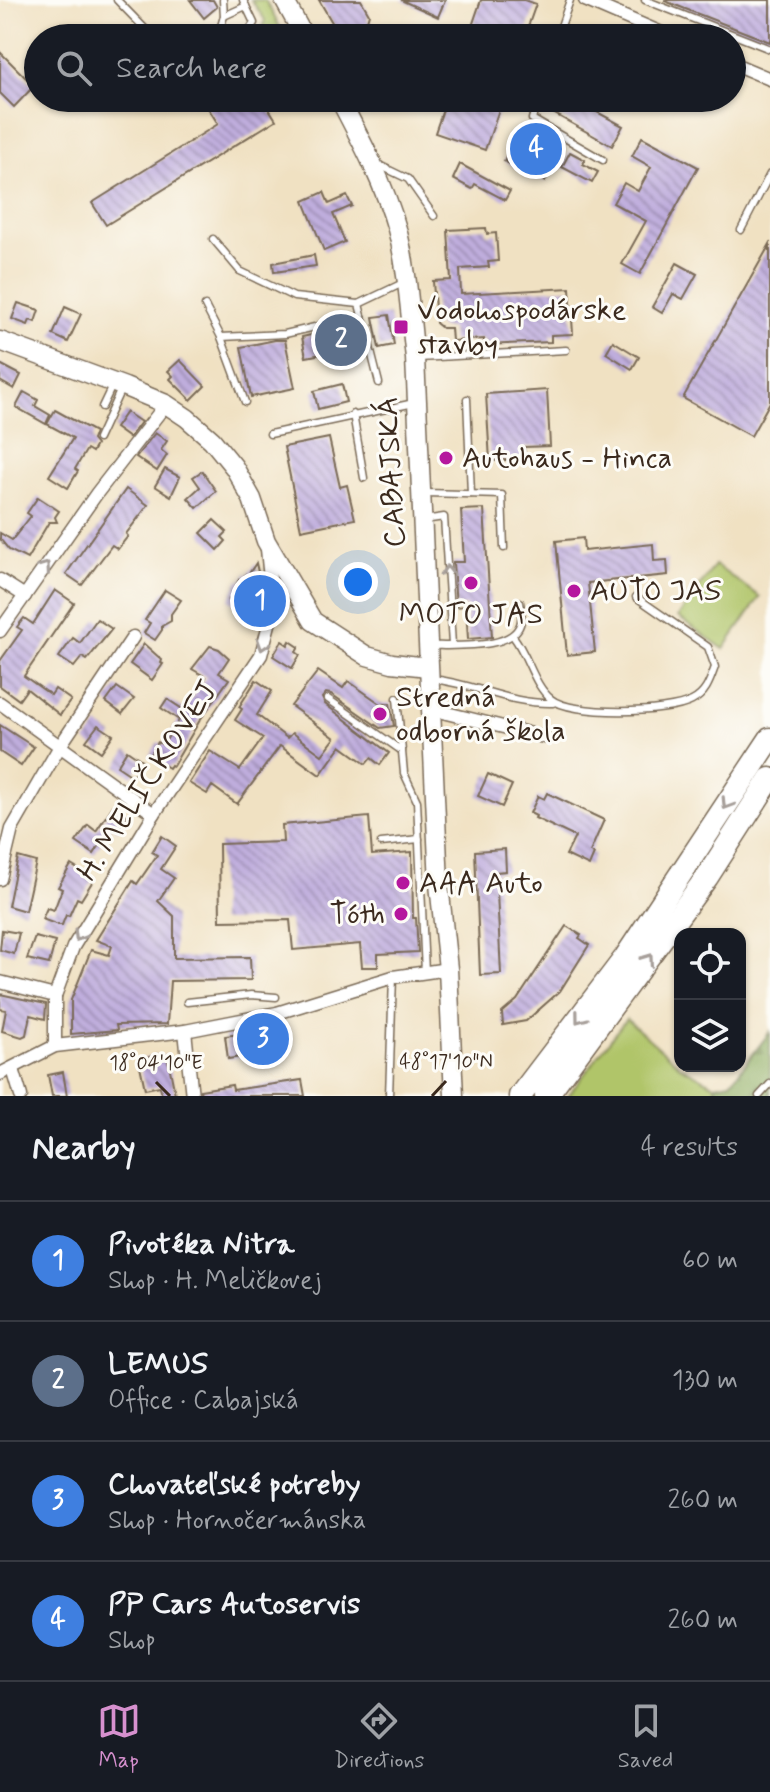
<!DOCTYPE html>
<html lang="en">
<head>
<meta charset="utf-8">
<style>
	:root { --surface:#171b24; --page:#242831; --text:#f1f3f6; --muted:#9ea1a6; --line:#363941; --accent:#d690ce }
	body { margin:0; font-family:Mynerve,sans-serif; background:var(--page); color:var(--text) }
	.controls { position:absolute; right:24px; bottom:24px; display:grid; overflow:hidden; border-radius:16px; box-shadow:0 2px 6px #0004 }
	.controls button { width:72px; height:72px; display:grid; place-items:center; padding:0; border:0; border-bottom:2px solid var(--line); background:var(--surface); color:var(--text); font:40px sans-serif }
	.you { position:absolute; left:358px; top:582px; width:28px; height:28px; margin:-20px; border:6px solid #fff; border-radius:50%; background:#1a73e8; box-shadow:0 0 0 12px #1a73e833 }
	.badge { display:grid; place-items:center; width:52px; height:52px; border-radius:50%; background:var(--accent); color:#fff; font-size:26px; font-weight:700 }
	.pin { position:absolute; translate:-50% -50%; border:4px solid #fff; box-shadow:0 2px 8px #0006 }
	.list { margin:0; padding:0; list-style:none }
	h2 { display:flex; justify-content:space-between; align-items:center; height:104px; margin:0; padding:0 32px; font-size:34px }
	h2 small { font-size:26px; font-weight:400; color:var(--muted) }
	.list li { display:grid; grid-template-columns:52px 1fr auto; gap:24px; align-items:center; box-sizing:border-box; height:120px; padding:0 32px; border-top:2px solid var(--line) }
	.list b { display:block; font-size:30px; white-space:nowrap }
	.list p { margin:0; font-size:26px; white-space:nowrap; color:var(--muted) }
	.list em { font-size:26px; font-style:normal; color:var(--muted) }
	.icon { flex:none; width:44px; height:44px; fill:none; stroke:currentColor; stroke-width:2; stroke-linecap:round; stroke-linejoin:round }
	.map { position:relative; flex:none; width:770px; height:1096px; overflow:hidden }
	.search { position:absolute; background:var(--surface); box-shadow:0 2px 6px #0004; left:24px; right:24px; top:24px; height:88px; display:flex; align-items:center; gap:20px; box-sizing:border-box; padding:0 28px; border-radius:44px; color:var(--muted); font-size:30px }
	.sheet { height:584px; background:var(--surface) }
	nav { display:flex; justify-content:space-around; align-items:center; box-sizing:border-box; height:112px; border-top:2px solid var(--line); background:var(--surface); font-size:22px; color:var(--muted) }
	nav a { display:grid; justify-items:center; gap:4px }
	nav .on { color:var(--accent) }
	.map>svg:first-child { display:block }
	.grass { fill:#b0c569; stroke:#767844; stroke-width:2 }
	.forest { fill:url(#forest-firs); stroke:#646a3e; stroke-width:2 }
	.building { fill:url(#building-back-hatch) }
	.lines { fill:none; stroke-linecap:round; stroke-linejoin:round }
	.lane-casing { stroke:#7a6a57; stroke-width:9 }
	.street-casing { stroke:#7a6a57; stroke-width:15 }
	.secondary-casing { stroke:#7a6a57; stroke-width:21 }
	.highway-casing { stroke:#7a6a57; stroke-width:25 }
	.lane { stroke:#fff; stroke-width:6 }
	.street { stroke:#fff; stroke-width:12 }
	.secondary { stroke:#fff; stroke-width:18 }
	.highway { stroke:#fff; stroke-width:22 }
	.oneway { stroke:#a79f9a }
	.ticks { fill:none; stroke:#3b2a1e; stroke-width:3 }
	.poi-dot { fill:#b5179e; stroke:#fdfcf7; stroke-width:3 }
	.labels { text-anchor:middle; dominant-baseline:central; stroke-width:6; stroke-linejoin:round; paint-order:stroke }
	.poi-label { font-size:30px; fill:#3b2a1e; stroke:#fdfcf7; text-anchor:start }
	.street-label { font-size:30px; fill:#3b2a1e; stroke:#fdfcf7 }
	.ticks-label { font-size:20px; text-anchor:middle; fill:#3b2a1e; stroke:#fdfcf7; stroke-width:6; stroke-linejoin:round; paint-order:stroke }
</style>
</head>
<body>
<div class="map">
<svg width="770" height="1096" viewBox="0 0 770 1096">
	<defs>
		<pattern id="forest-firs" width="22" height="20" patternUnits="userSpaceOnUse" patternTransform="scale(2)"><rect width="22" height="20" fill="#8caa5d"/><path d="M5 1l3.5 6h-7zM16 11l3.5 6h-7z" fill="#748b4c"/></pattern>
		<pattern id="building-back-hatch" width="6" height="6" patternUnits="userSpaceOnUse" patternTransform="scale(2)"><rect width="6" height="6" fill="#bfaddd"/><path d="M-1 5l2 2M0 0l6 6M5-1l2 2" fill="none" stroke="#9c8db3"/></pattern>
	</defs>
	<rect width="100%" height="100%" fill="#fdfcf7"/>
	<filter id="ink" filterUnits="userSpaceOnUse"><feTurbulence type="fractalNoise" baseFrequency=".0125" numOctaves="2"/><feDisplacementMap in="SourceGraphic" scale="16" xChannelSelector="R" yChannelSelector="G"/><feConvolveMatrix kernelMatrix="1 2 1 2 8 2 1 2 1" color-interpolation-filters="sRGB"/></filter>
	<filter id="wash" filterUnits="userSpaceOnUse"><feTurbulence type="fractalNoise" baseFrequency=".006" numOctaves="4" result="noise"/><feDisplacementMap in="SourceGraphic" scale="32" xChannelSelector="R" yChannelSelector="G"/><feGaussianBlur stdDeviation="1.8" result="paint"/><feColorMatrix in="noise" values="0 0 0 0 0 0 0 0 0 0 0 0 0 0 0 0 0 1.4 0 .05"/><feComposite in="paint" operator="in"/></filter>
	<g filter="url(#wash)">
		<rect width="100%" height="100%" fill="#f0e1c2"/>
		<g class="grass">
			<path d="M251,0H265L286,38H260L265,20Z"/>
			<path d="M715,565L760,597L724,649L678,617Z"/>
			<path d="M626,1019L680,1066L715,1085L716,1096H568Z"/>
		</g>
		<path class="forest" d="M770,1032V1096H716L715,1085L731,1082Z"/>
		<g id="blocks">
			<g class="building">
				<path d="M190,0H213L217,7L204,18Z"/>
				<path d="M319,0H361L369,14L367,21L374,24L382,38H341Z"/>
				<path d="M401,0H445L438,17Z"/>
				<path d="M481,0H524L536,4L524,38H468Z"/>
				<path d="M665,0H770V42L665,1Z"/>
				<path d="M0,52L34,86L14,107L0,93Z"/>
				<path d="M202,98H262L276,120L106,225L92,203L218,124Z"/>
				<path d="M447,98H503L485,150L435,133Z"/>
				<path d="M552,98H571L623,126L612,146L546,109Z"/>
				<path d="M642,137L698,167L640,274L622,264L646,221L613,203L624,183L638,191L651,167L632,156Z"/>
				<path d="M510,149L551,170L545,182L504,161Z"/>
				<path d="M570,152L585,160L583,164L598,172L592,183L562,167Z"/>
				<path d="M460,164L510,191L505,200L475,184L472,189L453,179Z"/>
				<path d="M324,192L329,204L347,196L352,206L333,214L345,242L324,251L304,201Z"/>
				<path d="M486,228L487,234L496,233L498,261L488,262L489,267L460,269L461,294L570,288L573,334L551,335V342L484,345V339L452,341L451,328H442L436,323L433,281L451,280L448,230Z"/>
				<path d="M770,244V402L751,436L683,398Z"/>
				<path d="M314,255L316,266L274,272L273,263Z"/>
				<path d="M677,263L697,274L683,299L673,294L662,313L652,307Z"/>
				<path d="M18,303L39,310L35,322L30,320L28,325L12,319Z"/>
				<path d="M65,307L81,314L68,342L53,335Z"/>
				<path d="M389,315L394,345L379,348L373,317Z"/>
				<path d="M355,325L359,347L306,357L302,337Z"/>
				<path d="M275,340H285L295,388L251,397L241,347Z"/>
				<path d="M613,341L639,357L632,369L606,353Z"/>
				<path d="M180,360L205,386L191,400L170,379L173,376L168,371Z"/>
				<path d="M0,364L21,375L14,389L0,381Z"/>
				<path d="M342,384L346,402L318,409L314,391Z"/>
				<path d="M547,390L550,446L524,447L525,459L490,461L486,394Z"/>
				<path d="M24,392L38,400L35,406L50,415L46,424L16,407Z"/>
				<path d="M55,410L95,432L92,440L96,445L92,452L87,449L75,469L78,471L68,488L49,476L73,438L47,424Z"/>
				<path d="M126,412L141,422L129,438L115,428Z"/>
				<path d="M155,433L167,441L161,450L167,455L157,471L136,457Z"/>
				<path d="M329,438L340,487L347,485L355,519L301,530L284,447Z"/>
				<path d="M165,469L180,477L171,496L155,486Z"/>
				<path d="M202,471L216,491L197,508L188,498L200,487L193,477Z"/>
				<path d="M126,489L148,505L126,534L128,536L118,549L112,545L82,585L66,574Z"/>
				<path d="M38,497L59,511L55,517L57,522H49L27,559L9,550L0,539V533L12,540L31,516L27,513Z"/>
				<path d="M484,509L492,637L468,639L466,606L456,607L453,562H464L461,510Z"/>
				<path d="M214,520L227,532L222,537L226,541L218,550L201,533Z"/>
				<path d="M583,538L584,551L653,544L654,561L667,560L668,575L588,583L595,652L567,655L556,541Z"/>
				<path d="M256,563L263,595L264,609L245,596L238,606L229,600L239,580L241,582L246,574L248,575Z"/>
				<path d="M55,590L74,603L24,676L51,695L55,689L71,700L60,715L27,689L19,700L0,686V661L22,630L17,627L24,618L33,624Z"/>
				<path d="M165,590L181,600L171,614V621L162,626V630L155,640L144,633L150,623L145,620Z"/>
				<path d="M97,619L112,629L87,660L82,657L74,667L59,657L73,638L80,643Z"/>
				<path d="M282,641L288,645L290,641L299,647L296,652L300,655L292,668L273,656Z"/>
				<path d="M144,644L162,660L161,663L163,664L152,680L130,664Z"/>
				<path d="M210,646L219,649L229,658L219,673L229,679L200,720L173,766L171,765L169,768L149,756L158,742L163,745L179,720L161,708L167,699L184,710L206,677L192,669Z"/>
				<path d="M318,671L343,688L348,681L381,704L390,703L394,726L380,728L331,694L326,693L322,698L325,704L389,753L380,765L371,758L366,764L341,746L320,775L280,746L237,804L212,786L207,794L189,783L210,751L240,770L263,738L235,720L242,709L239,707L256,680L272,691L257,715L287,738L292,733L322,755L335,738L291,706Z"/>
				<path d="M117,687L134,699L122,714L106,702Z"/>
				<path d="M0,725L34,747L21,766L0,752Z"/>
				<path d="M98,725L113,735L101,752L86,741Z"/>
				<path d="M127,750L143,761L132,776L117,766Z"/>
				<path d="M488,774L512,785L502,807L478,796Z"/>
				<path d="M547,793L604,820L590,852L594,854L589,866L566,855L575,837L535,818L536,816L530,813L538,796L544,799Z"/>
				<path d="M113,806L128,816L118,830L112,826L94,854L76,842L88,825L96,831Z"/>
				<path d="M369,817L372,855L412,852L413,918H416L418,952L378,954V967H362L360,944L293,950L290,920L220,921L219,844L283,842L282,825Z"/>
				<path d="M162,836L176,846L161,869L174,878L158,901L174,916V958L250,957L251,980L170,981L167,1024L116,1025L117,1030L71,1034V1000L91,950L109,955L112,946L96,940L133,881L137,884L157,855L152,852Z"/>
				<path d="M505,849L506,871L496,872L501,974L480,975L475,851Z"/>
				<path d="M18,857L36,862L25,911L8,906Z"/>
				<path d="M71,865L94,879L81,900L77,898L69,916L66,915L62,925H58L42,919L47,908L54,910L62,889L58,887Z"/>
				<path d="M566,926L581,935L579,938L589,945L560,991L526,1021L503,1025L502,1013L517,1000Z"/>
				<path d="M2,930L19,933L14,954L0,950Z"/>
				<path d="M35,937L55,942L49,964L27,959Z"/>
				<path d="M0,994L46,1004L45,1019L30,1015L26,1035L22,1037L2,1031L6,1010L0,1009Z"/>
				<path d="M280,1028L283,1050L228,1059L225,1036Z"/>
				<path d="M157,1054V1057L167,1055L175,1094L162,1096L160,1086L145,1089L139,1061Z"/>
				<path d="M63,1072L67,1096H52L48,1075Z"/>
				<path d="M302,1080L305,1096H201L200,1090L232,1085L233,1090Z"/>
			</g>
		</g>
	</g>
	<g filter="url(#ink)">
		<use href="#blocks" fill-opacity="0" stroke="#7a6a57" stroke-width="2"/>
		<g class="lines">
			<g class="lane-casing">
				<g id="lane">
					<path d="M117,0L154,38"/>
					<path d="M223,0L224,16L221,26L231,38"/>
					<path d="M243,0L254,23L244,38"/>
					<path d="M645,0L770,49"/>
					<path d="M224,16L246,6"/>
					<path d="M557,38L570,0"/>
					<path d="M538,98L532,119L603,160"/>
					<path d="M379,165L408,179L434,216"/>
					<path d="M741,230L770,174"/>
					<path d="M213,239L240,271L294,297L359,304L403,283"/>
					<path d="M359,304L379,383"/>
					<path d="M205,306L221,337L285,334L362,316"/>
					<path d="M221,337L245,402"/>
					<path d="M419,358L566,350"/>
					<path d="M467,399L471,494"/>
					<path d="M102,407L112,386"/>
					<path d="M353,414L364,478"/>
					<path d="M270,434L414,403"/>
					<path d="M98,439L121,389"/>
					<path d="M425,493L502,495L504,548"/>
					<path d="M424,520L444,517L452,645"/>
					<path d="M513,636C529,657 533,684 551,699C571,716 668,714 692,701C706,694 710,681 715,667L708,647L636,597"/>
					<path d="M430,646C454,645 516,651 521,621C522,615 521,608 520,602"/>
					<path d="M432,679C477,684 507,704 553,703"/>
					<path d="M397,698L404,773L417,801L425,972"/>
					<path d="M328,699L402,751"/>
					<path d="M381,843L419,839"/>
					<path d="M187,1002L251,995L276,997"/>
					<path d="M389,1096L393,977"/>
					<path d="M759,1096L770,1084"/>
				</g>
			</g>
			<g class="street-casing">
				<g id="street">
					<path d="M585,0L673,38"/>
					<path d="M732,63L770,79"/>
					<path d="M0,580L25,596"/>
					<path d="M0,631L97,493L166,404"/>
					<path d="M0,703L154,814"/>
					<path d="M430,709L544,737"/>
					<path d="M0,879L12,829L60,746L133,637"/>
					<path d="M0,982L55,996"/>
					<path d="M185,1031L192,1096"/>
					<path d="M55,1046V996L73,947L154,814L261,655L273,609L267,549"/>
					<path d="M13,1069L21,1096"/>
					<path d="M0,1074L55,1046L185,1031L277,1013L393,977L448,969"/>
				</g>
			</g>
			<g class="secondary-casing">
				<g id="secondary">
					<path d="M284,0L305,38"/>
					<path d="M339,98C361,140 384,183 397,229C408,271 410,315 415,358L439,884L448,969L454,1096"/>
					<path d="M0,341L125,387L166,404L187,418L212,440L234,467L252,499L266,541L313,621L367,656L392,663L428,667"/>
				</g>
			</g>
			<g class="highway-casing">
				<g id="highway">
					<path d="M520,1096L625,958L770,739"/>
					<path d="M546,1096L707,877L770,779"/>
				</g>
			</g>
			<use href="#lane" class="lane"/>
			<use href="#street" class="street"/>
			<use href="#secondary" class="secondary"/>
			<use href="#highway" class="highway"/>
		</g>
		<defs><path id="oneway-chevron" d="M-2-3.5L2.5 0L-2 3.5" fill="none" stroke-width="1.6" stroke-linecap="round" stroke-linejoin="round" transform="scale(2)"/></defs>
		<g class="oneway">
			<use href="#oneway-chevron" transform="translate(45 567) rotate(-55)"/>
			<use href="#oneway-chevron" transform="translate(447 571) rotate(-93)"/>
			<use href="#oneway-chevron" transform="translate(263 645) rotate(108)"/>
			<use href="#oneway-chevron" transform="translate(727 804) rotate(122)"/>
			<use href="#oneway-chevron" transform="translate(79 936) rotate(121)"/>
			<use href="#oneway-chevron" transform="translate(648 959) rotate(-55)"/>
			<use href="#oneway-chevron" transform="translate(580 1018) rotate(127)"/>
		</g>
	</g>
	<path class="ticks" d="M156,1082L170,1096M432,1096L446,1081"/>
	<g class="poi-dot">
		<rect x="393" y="319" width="16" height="16" rx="4"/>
		<circle cx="446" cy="458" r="8"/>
		<circle cx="471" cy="583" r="8"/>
		<circle cx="574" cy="591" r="8"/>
		<circle cx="380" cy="714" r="8"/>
		<circle cx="403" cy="883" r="8"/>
		<circle cx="401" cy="914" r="8"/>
	</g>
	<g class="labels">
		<g class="poi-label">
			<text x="417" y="310">Vodohospodárske<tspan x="417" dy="34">stavby</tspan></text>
			<text x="462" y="458">Autohaus - Hinca</text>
			<text x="590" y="591">AUTO JAS</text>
			<text x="471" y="614" text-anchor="middle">MOTO JAS</text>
			<text x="396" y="697">Stredná<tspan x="396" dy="34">odborná škola</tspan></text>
			<text x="419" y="883">AAA Auto</text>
			<text x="385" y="914" text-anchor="end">Tóth</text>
		</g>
		<g class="street-label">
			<text transform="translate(392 472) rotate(-93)">CABAJSKÁ</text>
			<text transform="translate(148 781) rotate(-57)">H. MELIČKOVEJ</text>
		</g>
	</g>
	<g class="ticks-label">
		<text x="446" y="1068">48°17'10"N</text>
		<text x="156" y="1069">18°04'10"E</text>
	</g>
</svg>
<div class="controls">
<button><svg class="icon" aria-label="locate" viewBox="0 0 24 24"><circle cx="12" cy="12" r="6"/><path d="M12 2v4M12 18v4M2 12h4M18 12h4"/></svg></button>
<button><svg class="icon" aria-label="layers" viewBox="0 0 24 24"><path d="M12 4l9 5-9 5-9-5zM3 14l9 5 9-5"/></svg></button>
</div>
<div class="you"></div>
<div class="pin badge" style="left:260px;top:601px;background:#3f7fe0">1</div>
<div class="pin badge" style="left:341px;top:340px;background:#5c6f8a">2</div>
<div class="pin badge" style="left:263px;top:1039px;background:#3f7fe0">3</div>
<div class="pin badge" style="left:536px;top:149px;background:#3f7fe0">4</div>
<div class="search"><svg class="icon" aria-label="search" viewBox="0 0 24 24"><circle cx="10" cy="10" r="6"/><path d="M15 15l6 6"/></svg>Search here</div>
</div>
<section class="sheet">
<h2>Nearby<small>4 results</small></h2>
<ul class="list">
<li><span class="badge" style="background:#3f7fe0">1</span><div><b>Pivotéka Nitra</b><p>Shop · H. Meličkovej</p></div><em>60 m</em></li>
<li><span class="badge" style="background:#5c6f8a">2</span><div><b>LEMUS</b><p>Office · Cabajská</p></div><em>130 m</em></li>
<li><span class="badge" style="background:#3f7fe0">3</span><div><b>Chovateľské potreby</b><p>Shop · Hornočermánska</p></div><em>260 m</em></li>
<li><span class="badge" style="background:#3f7fe0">4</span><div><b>PP Cars Autoservis</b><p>Shop</p></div><em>260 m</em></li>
</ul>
</section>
<nav>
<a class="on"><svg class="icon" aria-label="map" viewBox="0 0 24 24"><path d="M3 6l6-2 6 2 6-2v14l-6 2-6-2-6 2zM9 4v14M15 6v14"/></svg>Map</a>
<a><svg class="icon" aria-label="directions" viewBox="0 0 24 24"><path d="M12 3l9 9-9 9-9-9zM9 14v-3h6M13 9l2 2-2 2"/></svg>Directions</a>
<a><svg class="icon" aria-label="saved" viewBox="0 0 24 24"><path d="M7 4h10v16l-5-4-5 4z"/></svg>Saved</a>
</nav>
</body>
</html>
